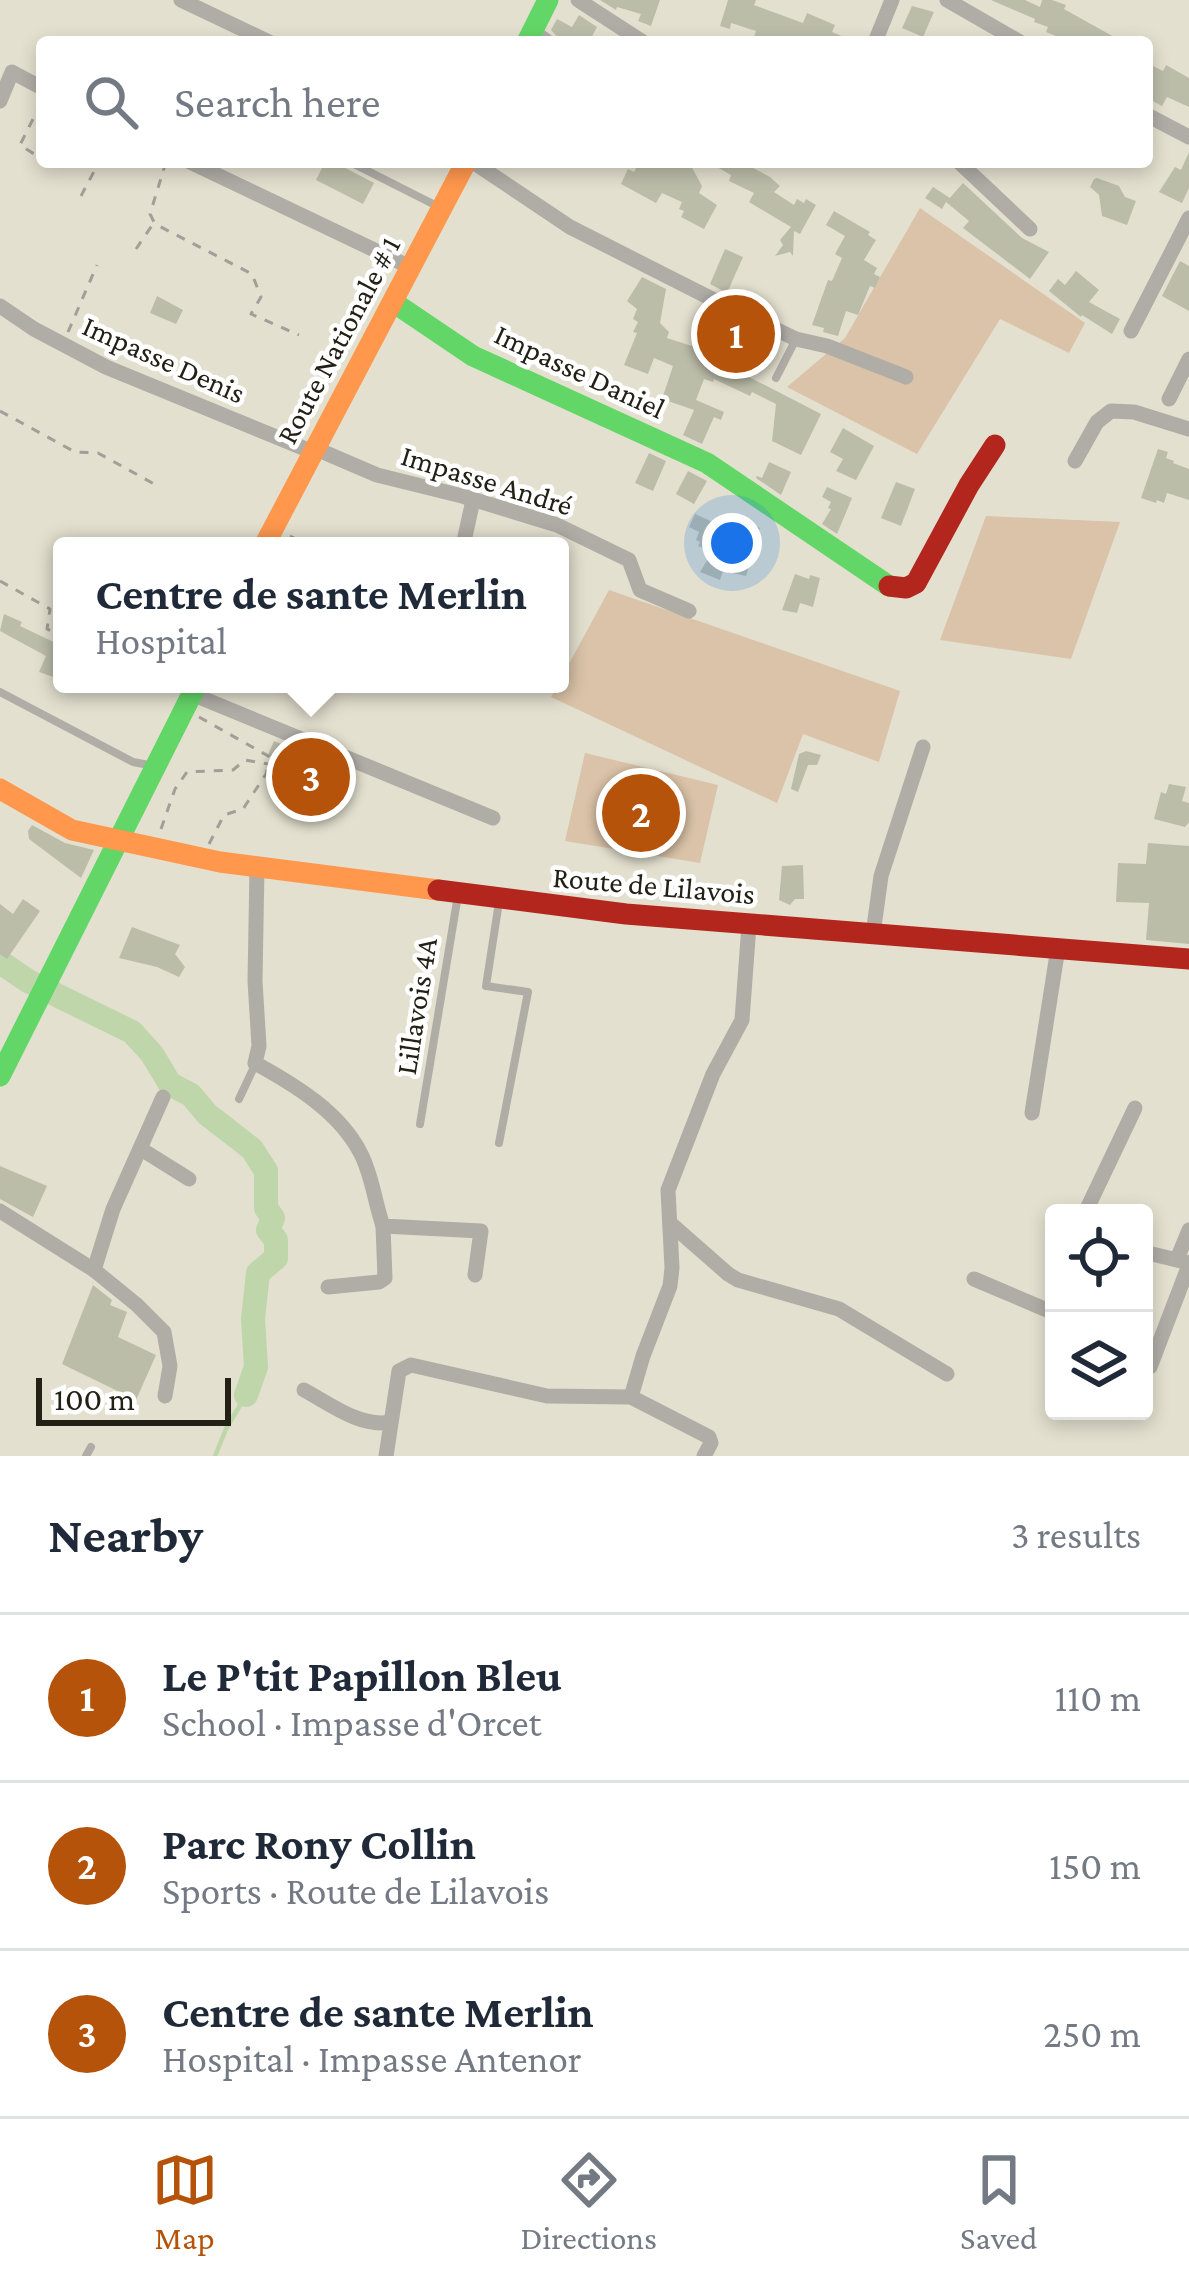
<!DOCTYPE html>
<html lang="en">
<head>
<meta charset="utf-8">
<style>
	:root { --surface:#fff; --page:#f6f6f7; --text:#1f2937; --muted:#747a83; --line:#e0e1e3; --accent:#b45309 }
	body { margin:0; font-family:"Crimson Pro",serif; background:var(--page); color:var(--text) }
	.controls { position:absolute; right:36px; bottom:36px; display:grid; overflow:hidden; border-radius:12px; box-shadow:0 6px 18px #0003 }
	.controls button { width:108px; height:108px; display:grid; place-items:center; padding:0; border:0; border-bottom:3px solid var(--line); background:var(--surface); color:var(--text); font:60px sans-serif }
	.scale { position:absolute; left:36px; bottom:30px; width:195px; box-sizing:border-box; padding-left:12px; border:6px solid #232116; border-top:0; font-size:33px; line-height:42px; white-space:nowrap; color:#232116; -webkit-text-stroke:9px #fff; paint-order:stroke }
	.you { position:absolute; left:732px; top:543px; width:42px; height:42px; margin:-30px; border:9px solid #fff; border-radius:50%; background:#1a73e8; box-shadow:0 0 0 18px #1a73e833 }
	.badge { display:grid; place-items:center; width:78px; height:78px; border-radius:50%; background:var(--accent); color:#fff; font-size:39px; font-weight:700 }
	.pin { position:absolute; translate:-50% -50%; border:6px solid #fff; box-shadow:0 3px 12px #0006 }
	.popup { position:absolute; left:53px; top:537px; width:516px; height:156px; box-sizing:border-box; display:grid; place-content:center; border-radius:12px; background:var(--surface); filter:drop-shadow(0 3px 9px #0005); font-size:39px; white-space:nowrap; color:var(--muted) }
	.popup b { font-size:45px; color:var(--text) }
	.popup::after { content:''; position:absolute; left:50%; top:100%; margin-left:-24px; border:24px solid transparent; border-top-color:var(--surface) }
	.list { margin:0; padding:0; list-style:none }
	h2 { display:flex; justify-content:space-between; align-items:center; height:156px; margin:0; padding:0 48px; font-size:51px }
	h2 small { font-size:39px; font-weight:400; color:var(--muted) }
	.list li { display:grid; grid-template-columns:78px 1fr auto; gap:36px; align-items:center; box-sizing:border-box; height:168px; padding:0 48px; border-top:3px solid var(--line) }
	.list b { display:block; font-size:45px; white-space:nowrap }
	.list p { margin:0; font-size:39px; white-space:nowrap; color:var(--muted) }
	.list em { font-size:39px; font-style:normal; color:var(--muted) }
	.icon { flex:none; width:66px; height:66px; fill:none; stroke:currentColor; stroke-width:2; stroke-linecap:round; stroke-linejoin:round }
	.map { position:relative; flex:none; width:1189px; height:1456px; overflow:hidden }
	.search { position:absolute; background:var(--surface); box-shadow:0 6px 18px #0003; left:36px; right:36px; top:36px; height:132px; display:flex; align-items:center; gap:30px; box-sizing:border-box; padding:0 42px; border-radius:12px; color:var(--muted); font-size:45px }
	.sheet { height:660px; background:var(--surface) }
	nav { display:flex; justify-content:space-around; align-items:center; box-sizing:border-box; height:168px; border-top:3px solid var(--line); background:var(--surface); font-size:33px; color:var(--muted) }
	nav a { display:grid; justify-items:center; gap:6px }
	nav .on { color:var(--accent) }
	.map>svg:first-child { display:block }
	.green { fill:#dac3a8 }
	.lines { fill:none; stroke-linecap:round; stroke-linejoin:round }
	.stream { stroke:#bfd6ab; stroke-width:4.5 }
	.river { stroke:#bfd6ab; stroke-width:24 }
	.building { fill:#bcbda9 }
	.path { stroke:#a29f99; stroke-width:3; stroke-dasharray:9 9; stroke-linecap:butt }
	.lane { stroke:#b0ada7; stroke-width:8 }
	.street { stroke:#b0ada7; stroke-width:15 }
	.fast { stroke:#63d668; stroke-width:21 }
	.slow { stroke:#ff974d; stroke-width:21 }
	.jam { stroke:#b3261e; stroke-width:21 }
	.labels { text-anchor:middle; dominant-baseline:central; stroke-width:9; stroke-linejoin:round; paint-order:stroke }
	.street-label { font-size:30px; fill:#232116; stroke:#fff }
</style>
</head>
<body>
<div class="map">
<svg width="1189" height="1456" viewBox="0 0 1189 1456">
	<rect width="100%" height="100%" fill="#e3e0cf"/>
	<g class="green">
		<path d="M920,208L1085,323L1069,353L1000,319L917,454L787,387L845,338Z"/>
		<path d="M986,516L1120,522L1071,659L940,640Z"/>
		<path d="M609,590L900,691L879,762L803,734L777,803L551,697Z"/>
		<path d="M585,753L718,785L700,863L565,841Z"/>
	</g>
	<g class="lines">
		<path class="stream" d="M215,1456L226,1429L246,1395"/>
		<path class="river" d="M0,962L28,981L132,1032L152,1054L170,1084L191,1095L207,1114L252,1149L266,1171V1208L273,1218L268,1230L276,1240V1258L258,1273L253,1319L256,1367L246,1395"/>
	</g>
	<g class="building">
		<path d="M600,0H660L651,26L638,21L641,14L617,7L616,10Z"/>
		<path d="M728,0H756L754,5L803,23L807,13L835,25L832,32L856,42H752L756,31L731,23L730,29L720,26Z"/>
		<path d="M991,0H1025L1040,7L1042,0H1052L1066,5L1064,9L1123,42H1059L1061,38L1046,32L1048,27L1034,22L1035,19Z"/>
		<path d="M912,6L934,12L923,37L902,28Z"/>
		<path d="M579,15L597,27L589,42H562L551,30L557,19L572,27Z"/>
		<path d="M1147,63L1163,71L1166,65L1189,78V107L1167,97L1162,106L1147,98Z"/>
		<path d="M1189,152V188L1182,203L1159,192L1175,167L1181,170Z"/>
		<path d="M325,162H334L374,183L363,204L316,180Z"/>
		<path d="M639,162H689L702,186L699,193L717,205L704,229L681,217L684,211L679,209L682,202L662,193L656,203L621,184L628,169L634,172Z"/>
		<path d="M708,162H742L770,177L780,186L774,192L794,205L797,199L804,203L806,199L816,205L800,234L794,231L793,256L790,252L775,256L783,245L780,240L791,227L749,202L754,193L729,181L731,175Z"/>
		<path d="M1097,178L1119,186L1125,197L1136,201L1127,225L1102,216L1099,195L1090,187L1094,179Z"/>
		<path d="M963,183L1022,238L1049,252L1030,279L963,228L969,221L946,202L942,209L925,198L933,187L950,198L948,200Z"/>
		<path d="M834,211L870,232L868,235L876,240L864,260L877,268L874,274L880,277L875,288L870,286L858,315L846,311L838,336L823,332L824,328L812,325L828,280L832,281L842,258L835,254L845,236L826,225Z"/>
		<path d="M725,249L743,257L727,293L710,284Z"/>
		<path d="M1180,261L1189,266V311L1162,296Z"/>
		<path d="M1076,271L1099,290L1089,302L1120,319L1112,334L1082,315L1081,317L1049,291L1058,279L1065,285Z"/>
		<path d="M642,277L666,289L660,323L669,332L667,338L698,348L711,322L722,326L724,321L740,328L733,346L726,343L720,362L821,414L801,455L772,441L776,404L752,392L750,396L714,379L713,382L704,379L696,400L724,412L721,420L714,417L702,444L683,435L694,410L662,399L673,366L654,358L648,374L624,365L637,333L633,332L638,322L633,319L637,309L627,301Z"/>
		<path d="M157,296L183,310L176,324L150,313Z"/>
		<path d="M843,428L874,446L856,480L836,471L843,459L830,452Z"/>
		<path d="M1158,449L1168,452L1166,458L1174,461L1173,463L1189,469V500L1167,493L1164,503L1157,500L1156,503L1141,498Z"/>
		<path d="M649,453L666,461L653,491L635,483Z"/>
		<path d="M769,462L791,472L781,495L756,478L757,476L762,478Z"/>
		<path d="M688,471L707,481L694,504L676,494Z"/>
		<path d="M896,482L915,489L901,526L881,518Z"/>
		<path d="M827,487L852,498L837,534L822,524L831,509L828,508L831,502L822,497Z"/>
		<path d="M695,514L740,534L746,521L760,528L748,556L752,557L746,576L723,571L720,580L700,572L712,552L698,546L700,542L696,540L699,532L689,527Z"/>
		<path d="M795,574L809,579L810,575L820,578L813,607L800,603L797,613L782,610Z"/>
		<path d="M4,614L22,622L20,626L62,646V680L39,672L46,656L0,631Z"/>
		<path d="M274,741L303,753L297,768L268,755Z"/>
		<path d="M806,751L821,755L817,765H808L798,792L791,789L799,754Z"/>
		<path d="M1169,784L1186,787L1182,801L1189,803V822L1185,827L1154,819L1161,792L1166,794Z"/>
		<path d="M32,825L65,843L94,850L81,878L29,839L28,831Z"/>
		<path d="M1148,843L1189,846V944L1146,940L1149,903L1116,902L1118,863L1146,864Z"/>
		<path d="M803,865L804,899H795L790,905L779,900L782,866Z"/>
		<path d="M23,899L40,911L7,959L0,954V904L13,914Z"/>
		<path d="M132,927L180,945L175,954L185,967L179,977L157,967L119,958Z"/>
		<path d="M0,1166L47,1186L33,1217L0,1199Z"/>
		<path d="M93,1285L112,1300L110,1305L127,1312L118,1337L156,1355L136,1400L62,1364Z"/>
	</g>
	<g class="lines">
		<g class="path">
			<path d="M41,103L20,145L42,159"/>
			<path d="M48,162L57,168"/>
			<path d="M166,162L150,214L155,224L252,274L261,297L251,314L299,335"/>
			<path d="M81,196L99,162"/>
			<path d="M136,249L153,224"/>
			<path d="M68,332L97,265"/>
			<path d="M0,411L75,452L98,453L156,485"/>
			<path d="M290,536L310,546"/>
			<path d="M0,581L50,609L47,629L62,636"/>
			<path d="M199,717L270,757L309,774"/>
			<path d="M161,829L175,789L187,772L233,770L245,760L268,764"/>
			<path d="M209,844L224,815L243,809L266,774L268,765"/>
		</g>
		<g class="lane">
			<path d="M540,32L554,42"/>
			<path d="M350,162L439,207"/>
			<path d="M776,378L796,339"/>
			<path d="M0,692L133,762L149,765"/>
			<path d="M499,902L486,986L528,992L499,1143"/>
			<path d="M239,1099L255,1065"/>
			<path d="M420,1124L458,895"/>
			<path d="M86,1456L91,1447"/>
		</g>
		<g class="street">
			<path d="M181,0L269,42"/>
			<path d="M578,0L643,42"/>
			<path d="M947,0L1020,42"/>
			<path d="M875,42L892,0"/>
			<path d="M0,101L12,72L42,88"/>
			<path d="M1147,115L1189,137"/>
			<path d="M190,162L410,267"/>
			<path d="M473,162L570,227L712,299L796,339L827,346L906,377"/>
			<path d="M959,162L1030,229"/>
			<path d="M0,306L34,329L106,367L313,452"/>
			<path d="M1131,331L1189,218"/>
			<path d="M1169,399L1189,359"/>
			<path d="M314,448L377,475L462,496L557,525L629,560L640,590L689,611"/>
			<path d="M1075,461L1097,422L1111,411L1134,412L1189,429"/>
			<path d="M463,546L473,500"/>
			<path d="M192,694L493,818"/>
			<path d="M257,867L255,981L259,1046L255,1063C295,1085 340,1112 361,1154C372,1175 375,1203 383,1226L481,1231L475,1275"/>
			<path d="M873,934L881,876L923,747"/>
			<path d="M1032,1113L1058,948"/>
			<path d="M141,1149L189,1179"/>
			<path d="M0,1211L94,1270L137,1305L164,1332L170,1366L165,1396"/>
			<path d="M1085,1213L1135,1108"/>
			<path d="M671,1224L728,1274L738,1280L839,1309L947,1374"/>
			<path d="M1144,1252L1189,1263"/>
			<path d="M1177,1259L1189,1230"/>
			<path d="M94,1270L113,1209L163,1097"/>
			<path d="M974,1279L1054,1313"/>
			<path d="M328,1287L379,1282L385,1278L383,1226"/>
			<path d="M1150,1367L1189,1265"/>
			<path d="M304,1390C330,1404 361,1428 390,1422"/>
			<path d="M386,1456L399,1371L411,1365L547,1396L631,1397"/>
			<path d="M704,1456L711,1443L709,1437L631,1397L643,1356L670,1286L672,1268L668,1190L713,1074L742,1020L749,925"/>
		</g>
		<g class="fast">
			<path d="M527,42L548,0"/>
			<path d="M393,302L473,356L707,463L889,586"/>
			<path d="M0,1076L197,684"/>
		</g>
		<g class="slow">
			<path d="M264,546L466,162"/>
			<path d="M0,789L72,830L220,862L438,890"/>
		</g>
		<g class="jam">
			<path d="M889,586L906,588L916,583L969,485L995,445"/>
			<path d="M438,890L626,914L1189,959"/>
		</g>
	</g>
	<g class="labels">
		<g class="street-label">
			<text transform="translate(338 340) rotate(-62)">Route Nationale # 1</text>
			<text transform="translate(164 359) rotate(24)">Impasse Denis</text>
			<text transform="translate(580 371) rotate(25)">Impasse Daniel</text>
			<text transform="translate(487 480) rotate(17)">Impasse André</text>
			<text transform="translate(654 885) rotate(5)">Route de Lilavois</text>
			<text transform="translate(416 1006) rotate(-81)">Lillavois 4A</text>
		</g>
	</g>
</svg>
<div class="controls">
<button><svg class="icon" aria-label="locate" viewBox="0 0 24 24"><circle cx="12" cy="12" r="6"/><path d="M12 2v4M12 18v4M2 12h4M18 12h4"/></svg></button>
<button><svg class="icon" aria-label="layers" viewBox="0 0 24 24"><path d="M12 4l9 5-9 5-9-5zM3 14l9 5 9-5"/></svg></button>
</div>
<div class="scale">100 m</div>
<div class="you"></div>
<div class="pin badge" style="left:736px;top:334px">1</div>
<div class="pin badge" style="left:641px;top:813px">2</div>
<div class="pin badge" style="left:311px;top:777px">3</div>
<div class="popup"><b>Centre de sante Merlin</b>Hospital</div>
<div class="search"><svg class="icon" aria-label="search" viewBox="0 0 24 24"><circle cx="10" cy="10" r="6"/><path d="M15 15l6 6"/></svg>Search here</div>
</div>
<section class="sheet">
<h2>Nearby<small>3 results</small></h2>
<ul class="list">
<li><span class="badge">1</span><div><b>Le P'tit Papillon Bleu</b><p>School · Impasse d'Orcet</p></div><em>110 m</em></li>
<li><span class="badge">2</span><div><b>Parc Rony Collin</b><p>Sports · Route de Lilavois</p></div><em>150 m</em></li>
<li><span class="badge">3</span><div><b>Centre de sante Merlin</b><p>Hospital · Impasse Antenor</p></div><em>250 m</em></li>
</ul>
</section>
<nav>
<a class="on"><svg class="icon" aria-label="map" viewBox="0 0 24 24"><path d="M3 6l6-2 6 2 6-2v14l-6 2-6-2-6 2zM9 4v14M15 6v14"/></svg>Map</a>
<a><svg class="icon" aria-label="directions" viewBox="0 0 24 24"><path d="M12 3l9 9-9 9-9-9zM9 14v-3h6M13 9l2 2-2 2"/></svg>Directions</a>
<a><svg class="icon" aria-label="saved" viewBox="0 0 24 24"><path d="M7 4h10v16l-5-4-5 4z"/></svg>Saved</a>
</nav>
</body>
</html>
